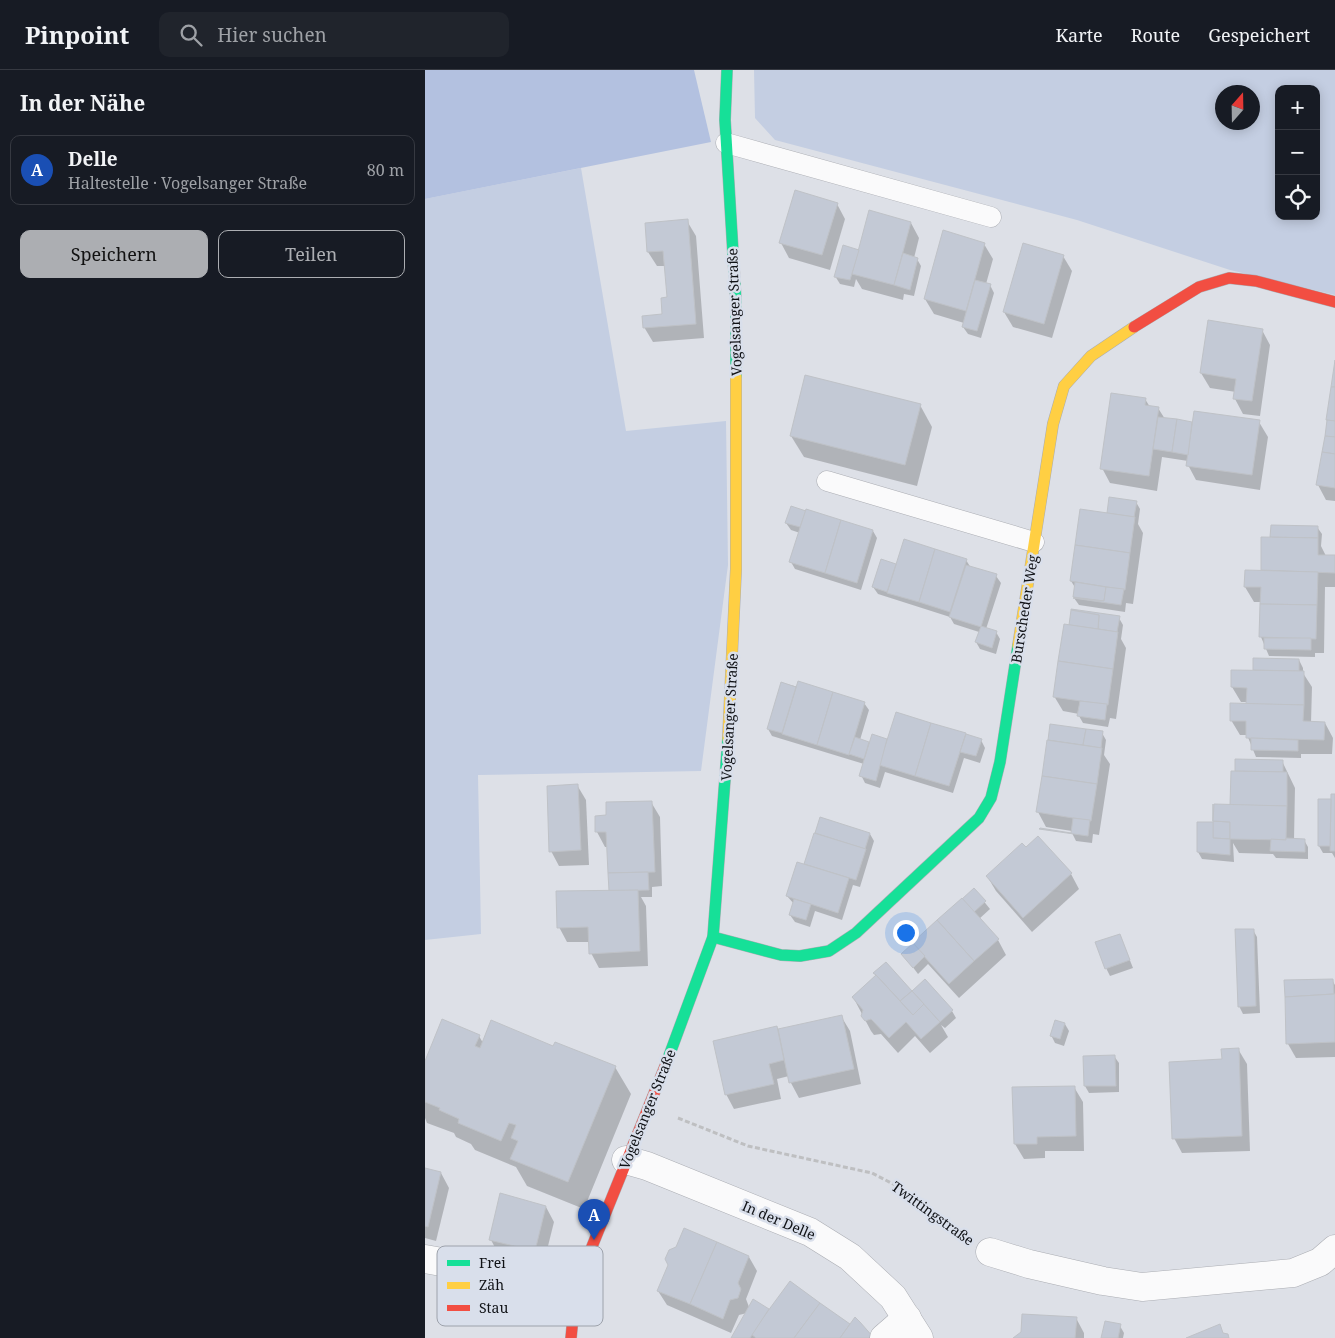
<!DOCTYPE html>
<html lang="de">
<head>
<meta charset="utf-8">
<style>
	:root { --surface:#171b24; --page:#20242c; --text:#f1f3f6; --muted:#9ea1a6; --line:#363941; --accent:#acaeb2 }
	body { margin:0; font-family:"Noto Serif",serif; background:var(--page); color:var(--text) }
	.controls { position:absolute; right:15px; top:15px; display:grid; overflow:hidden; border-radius:10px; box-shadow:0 2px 12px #0003 }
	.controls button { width:45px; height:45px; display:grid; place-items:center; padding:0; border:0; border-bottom:1px solid var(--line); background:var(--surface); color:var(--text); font:25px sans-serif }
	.compass { position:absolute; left:790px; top:15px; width:45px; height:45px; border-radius:50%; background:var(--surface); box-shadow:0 2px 12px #0003; rotate:20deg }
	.you { position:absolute; left:480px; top:862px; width:18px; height:18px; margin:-12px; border:4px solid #fff; border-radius:50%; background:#1a73e8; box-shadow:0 0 0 8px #1a73e833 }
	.badge { display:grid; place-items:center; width:32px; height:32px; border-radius:50%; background:var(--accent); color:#fff; font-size:16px; font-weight:700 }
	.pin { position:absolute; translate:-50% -41px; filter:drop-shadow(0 1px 2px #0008) }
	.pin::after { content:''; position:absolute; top:26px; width:18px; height:15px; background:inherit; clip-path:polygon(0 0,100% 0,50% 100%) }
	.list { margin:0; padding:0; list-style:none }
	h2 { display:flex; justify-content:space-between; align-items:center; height:65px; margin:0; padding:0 20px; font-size:21px }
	h2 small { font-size:16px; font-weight:400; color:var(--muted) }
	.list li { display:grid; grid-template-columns:32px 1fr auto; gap:15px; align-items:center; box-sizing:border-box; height:70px; margin:0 10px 10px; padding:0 10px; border:1px solid var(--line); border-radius:10px }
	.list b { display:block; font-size:19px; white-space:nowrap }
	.list p { margin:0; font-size:16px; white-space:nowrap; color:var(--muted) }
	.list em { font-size:16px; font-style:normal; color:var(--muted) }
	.actions { display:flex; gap:10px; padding:15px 20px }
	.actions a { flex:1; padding:11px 0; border:1px solid var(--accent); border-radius:10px; text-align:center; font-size:18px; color:var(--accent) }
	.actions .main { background:var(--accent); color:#111 }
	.icon { flex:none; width:28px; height:28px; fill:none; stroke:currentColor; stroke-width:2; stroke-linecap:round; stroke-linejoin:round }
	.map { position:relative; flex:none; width:910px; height:1268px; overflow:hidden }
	header { display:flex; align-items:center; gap:30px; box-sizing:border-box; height:70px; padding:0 25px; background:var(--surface); border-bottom:1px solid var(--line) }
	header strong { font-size:24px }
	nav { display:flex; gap:28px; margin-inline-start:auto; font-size:18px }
	.search { width:350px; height:45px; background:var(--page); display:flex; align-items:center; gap:12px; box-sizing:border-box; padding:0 18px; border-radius:10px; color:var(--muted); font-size:19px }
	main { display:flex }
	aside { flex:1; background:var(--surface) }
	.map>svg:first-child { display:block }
	.green { fill:#c4cee2; fill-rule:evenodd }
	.forest { fill:#b3c1e0 }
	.shadow { fill:#0003 }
	.building { fill:#c3c9d5; stroke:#bfc2c7 }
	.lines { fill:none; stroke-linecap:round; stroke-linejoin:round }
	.lane-casing { stroke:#abadb3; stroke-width:21 }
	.street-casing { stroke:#abadb3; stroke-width:29 }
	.fast-casing { stroke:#abadb3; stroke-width:12 }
	.slow-casing { stroke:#abadb3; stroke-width:12 }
	.jam-casing { stroke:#abadb3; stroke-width:12 }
	.path { stroke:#bebfc1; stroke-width:3; stroke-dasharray:5 2.5; stroke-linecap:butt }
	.lane { stroke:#fafafb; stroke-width:20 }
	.street { stroke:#fafafb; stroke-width:28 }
	.fast { stroke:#16e098; stroke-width:11 }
	.slow { stroke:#ffcf43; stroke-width:11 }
	.jam { stroke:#f24e42; stroke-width:11 }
	.labels { text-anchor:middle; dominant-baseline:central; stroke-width:5; stroke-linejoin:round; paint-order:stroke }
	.street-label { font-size:14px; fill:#101216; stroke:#d9dfeb }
	.key { fill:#d9dfeb; stroke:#9da2ab; stroke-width:1 }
	.key-label { font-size:14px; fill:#101216 }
</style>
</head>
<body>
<header>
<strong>Pinpoint</strong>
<div class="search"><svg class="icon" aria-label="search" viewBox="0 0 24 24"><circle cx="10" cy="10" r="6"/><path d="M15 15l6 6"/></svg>Hier suchen</div>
<nav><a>Karte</a><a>Route</a><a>Gespeichert</a></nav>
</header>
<main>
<aside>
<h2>In der Nähe<small></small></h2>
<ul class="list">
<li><span class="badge" style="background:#1a4fb4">A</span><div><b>Delle</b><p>Haltestelle · Vogelsanger Straße</p></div><em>80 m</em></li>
</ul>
<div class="actions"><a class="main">Speichern</a><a>Teilen</a></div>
</aside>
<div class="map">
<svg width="910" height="1268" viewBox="0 0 910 1268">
	<rect width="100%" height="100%" fill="#dde0e7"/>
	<g class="green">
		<path d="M329,0H910V225L805,200L652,150L350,70L330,48ZM854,19H891V146H854ZM798,22H828V52H798Z"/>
		<path d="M156,98L201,361L301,351L303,495L276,701L53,705L56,864L0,870V129Z"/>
	</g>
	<path class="forest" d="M0,0H269L286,72L0,129Z"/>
	<g class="shadow">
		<path d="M412,134L420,149L405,200L364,188L356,173Z"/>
		<path d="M262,151L271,166L279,268L228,272L219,257L238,246L243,228L241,196H232L223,182Z"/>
		<path d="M486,153L494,168L489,188L492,189L496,196L489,226L479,224L478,230L437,219L431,209L429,217L415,214L410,206L434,181Z"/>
		<path d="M559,174L568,189L561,214L565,215L569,223L556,268L543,264L538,257L539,253L509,244L500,229Z"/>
		<path d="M638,186L647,201L627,268L588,257L579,242Z"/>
		<path d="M837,260L845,275L835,346L818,344L810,329L811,322L785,318L776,303Z"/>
		<path d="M910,298V431L901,430L893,415Z"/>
		<path d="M720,329L725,337L733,338L740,349L767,353L768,356L834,352L843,367L835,420L771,410L763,395V391L737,387L732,421L685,413L677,398Z"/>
		<path d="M495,335L507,357L492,416L379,387L366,366Z"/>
		<path d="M711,432L715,439L713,454L718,463L708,534L701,533L700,542L654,535L649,528L651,519L646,511L685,444Z"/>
		<path d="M366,437L448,461L452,468L436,520L370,499L366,492L375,463L366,460L361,453Z"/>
		<path d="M892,457L897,464L896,476L901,486H910V517H900L899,583H890V587L844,586L836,567V532H829L820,517L837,501L838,468L848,469L847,467Z"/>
		<path d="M541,490L546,498L571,506L576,513L561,559L571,562L575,569L571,584L555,579L551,572L554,562L529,554L525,547L453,524L448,517L456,491L472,496Z"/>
		<path d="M694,548L698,555L696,569L701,578L691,649L685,648L683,657L658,653L654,646V644L638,641L629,626L640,556Z"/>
		<path d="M874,590L878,598V603L887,617L886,653H900L908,668L907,684H876V688L831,687L822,665H815L806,650L823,635V632H816L807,617L830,602L829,600Z"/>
		<path d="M357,613L439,633L444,640L435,670L445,673L448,666L463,670L472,643L556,670L560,678L555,693L539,688L528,723L460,702L455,718L440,713L436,705L439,694L347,666L343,659Z"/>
		<path d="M677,663L681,670L679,685L685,694L674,765L668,764L667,773L651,771L647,763V761L621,757L613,742L626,672L624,670Z"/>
		<path d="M812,690L857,691L870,718L869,770H879L883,777V789L851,788L848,784L814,783L808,773L809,792L777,789L773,782L790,753L806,736Z"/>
		<path d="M152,715L161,730L164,795L134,796L126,781Z"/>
		<path d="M910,726V788L907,783H898L894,776L907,730Z"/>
		<path d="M226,732L235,747L237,816L227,817V827H216L221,836L223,896L174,898L166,883L165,872H142L134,857L185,821L183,777H180L172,762L182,746Z"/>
		<path d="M396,749L445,764L449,771L435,817L428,815L417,850L390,841L385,857L370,852L365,845L369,834L362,826L380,795Z"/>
		<path d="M601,779L646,804L654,819L607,862L571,821L562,806Z"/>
		<path d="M549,819L565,839L554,849L573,870L581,885L534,928L503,894L493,904L478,884Z"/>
		<path d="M828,860L832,867L835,943L818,944L814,936Z"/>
		<path d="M695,865L708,898L685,906L681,898Z"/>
		<path d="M449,903L486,923L527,941L531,948L520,958L516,955L523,967L505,983L490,966L473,983L456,964L449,965L446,961L428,927L451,906Z"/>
		<path d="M907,910L910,915V987L871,988L863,974Z"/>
		<path d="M416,946L425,961L436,1014L374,1028L366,1013L364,1006L352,1009L356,1029L309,1039L301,1024L352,958L353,960Z"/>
		<path d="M640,954L644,961L639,976L630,973L626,965Z"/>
		<path d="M54,966L58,973L129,977L190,997L206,1024L159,1139L102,1116L91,1097L50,1080L46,1074L31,1067L29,1063L2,1053L0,1048V994Z"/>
		<path d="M813,979L822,994L825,1081L757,1083L749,1068L798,990Z"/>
		<path d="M689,986L694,993V1022L664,1023L660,1016Z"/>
		<path d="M649,1017L658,1032L659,1081H620V1088L599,1089L590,1074L588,1019Z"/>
		<path d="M0,1099L16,1103L24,1118L11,1171L0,1168Z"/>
		<path d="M121,1137L129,1152L118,1196L74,1185L66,1170Z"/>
		<path d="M324,1187L332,1201L321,1229L324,1237L328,1231L344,1242L424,1255L447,1268H308L322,1243L314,1245L306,1263L242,1235L233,1221Z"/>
		<path d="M651,1248L659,1263V1268H590L597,1262Z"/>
		<path d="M681,1252L695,1256L699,1263L698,1268H677Z"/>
	</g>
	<g class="building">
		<path d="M370,120L413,133L397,185L354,173Z"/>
		<path d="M444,140L486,152L469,215L427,204Z"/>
		<path d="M263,149L271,254L218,258L217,246L237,244L236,228L242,227L238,181L222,182L220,153Z"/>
		<path d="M518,160L560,173L541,241L499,229Z"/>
		<path d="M598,173L639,185L619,254L578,242Z"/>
		<path d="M418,175L434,180L425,210L409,207Z"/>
		<path d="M478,183L493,188L485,220L469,215Z"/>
		<path d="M550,210L566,214L552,261L537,257Z"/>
		<path d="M783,250L838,259L827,331L808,329L811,309L775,303Z"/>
		<path d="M910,290V317H906Z"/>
		<path d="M380,305L496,334L480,395L365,366Z"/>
		<path d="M906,317H910V351L901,350Z"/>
		<path d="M686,323L721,328L720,335L734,337L724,406L675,399Z"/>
		<path d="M769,341L835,350L827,405L761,396Z"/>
		<path d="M733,347L752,349L747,382L728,379Z"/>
		<path d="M752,349L767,352L763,385L747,382Z"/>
		<path d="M902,350L910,351V367L900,366Z"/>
		<path d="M900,366L910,367V384L897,382Z"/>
		<path d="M897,382L910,384V418L891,415Z"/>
		<path d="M684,427L712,431L709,447L682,443Z"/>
		<path d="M366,436L381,441L375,457L360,453Z"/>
		<path d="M381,439L416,450L400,503L364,492Z"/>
		<path d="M655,439L710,447L705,483L650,475Z"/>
		<path d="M416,450L448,460L432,513L400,503Z"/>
		<path d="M846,455L893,456V468L845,467Z"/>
		<path d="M836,467L893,468V485H910V503L836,500Z"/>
		<path d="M479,469L510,479L494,532L462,523Z"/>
		<path d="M650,475L705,483L700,520L645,511Z"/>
		<path d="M510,479L542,489L525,542L494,532Z"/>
		<path d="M456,489L471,494L462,522L447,517Z"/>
		<path d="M541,495L572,504L556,557L524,547Z"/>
		<path d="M820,500L893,502L892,535L835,534L836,517H819Z"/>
		<path d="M650,512L681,517L679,531L648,527Z"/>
		<path d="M681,517L699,519L696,535L648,528L679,531Z"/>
		<path d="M835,534L892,535L891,569L834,567Z"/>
		<path d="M646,539L695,546L692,562L673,559L674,545L646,540Z"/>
		<path d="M646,540L674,545L673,559L644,555Z"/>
		<path d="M639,554L693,562L688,599L633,591Z"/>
		<path d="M556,556L572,561L567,578L550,572Z"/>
		<path d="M839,568H886V580L839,579Z"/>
		<path d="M828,588L874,589V601L828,600Z"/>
		<path d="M633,591L688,599L683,635L628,627Z"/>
		<path d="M806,600L879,601V635L821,634L822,618L806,617Z"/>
		<path d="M373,611L408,622L392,675L357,664Z"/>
		<path d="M356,612L371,617L357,663L342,659Z"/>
		<path d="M408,622L440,632L424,685L392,675Z"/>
		<path d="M655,631L682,634L680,650L652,646Z"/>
		<path d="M805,633L879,635L878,651L900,652L899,670L821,668V651H805Z"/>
		<path d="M471,642L506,653L490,706L454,695Z"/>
		<path d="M506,653L541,663L524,716L490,706Z"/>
		<path d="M625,654L661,659L658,675L623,670Z"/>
		<path d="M661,659L678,661L676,678L658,675Z"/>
		<path d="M447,664L462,669L451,711L434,706Z"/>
		<path d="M541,664L557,669L551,686L535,682Z"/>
		<path d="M430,667L444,672L439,689L424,684Z"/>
		<path d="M826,668L873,670V681L826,680Z"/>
		<path d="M622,670L677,678L672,714L617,706Z"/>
		<path d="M810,689L858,690V702L810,701Z"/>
		<path d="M806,701L862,702V736L805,735Z"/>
		<path d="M617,706L672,714L666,751L611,742Z"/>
		<path d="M153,714L156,780L124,782L122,716Z"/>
		<path d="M906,724H910V781H905Z"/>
		<path d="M893,729H906L905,776H893Z"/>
		<path d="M227,731L230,802L183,803L181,762H170V746L181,745V732Z"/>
		<path d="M788,734V751L805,752V769L788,768Z"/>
		<path d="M789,734L862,736L861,770L805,769V752L788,751Z"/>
		<path d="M395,747L445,763L440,779L390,763Z"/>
		<path d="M648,748L665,750L663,766L614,759L615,758L646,763Z"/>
		<path d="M772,752H788V768L805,769V785L772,782Z"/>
		<path d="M389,763L441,779L431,810L379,794Z"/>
		<path d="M613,766L647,803L598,848L561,806L597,773L601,777Z"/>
		<path d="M861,768L880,769V782L845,781L846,769L861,770Z"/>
		<path d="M372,792L424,808L413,843L361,826Z"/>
		<path d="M223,802L224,820L184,821L183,803Z"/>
		<path d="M549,818L561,831L549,842L537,829Z"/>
		<path d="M213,820L215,881L164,884L163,857L132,858L131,821Z"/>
		<path d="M537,828L574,869L549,891L512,850Z"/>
		<path d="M369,829L386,834L381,850L364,845Z"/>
		<path d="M512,850L549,891L524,914L487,873Z"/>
		<path d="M810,859H829L831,936L813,937Z"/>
		<path d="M695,864L705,890L680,899L670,872Z"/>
		<path d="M488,873L500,886L488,898L476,884Z"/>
		<path d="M461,892L487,921L475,931L451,905L448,903Z"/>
		<path d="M451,905L488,945L499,934L515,952L496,969L481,952L464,968L446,949L440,951L436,946L438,940L427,927Z"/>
		<path d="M500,909L528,940L515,952L487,921Z"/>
		<path d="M908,909L909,924L860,927L859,910Z"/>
		<path d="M487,921L499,934L488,945L475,931Z"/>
		<path d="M909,924H910V972L861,974L860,927Z"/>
		<path d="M417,945L429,999L364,1013L353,959Z"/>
		<path d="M17,949L55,965L50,976L55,978L66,950L128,976L130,972L191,996L143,1112L85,1089L93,1071L86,1068L91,1055L84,1053L76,1071L33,1053L34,1049L14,1040L15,1038L0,1032V991Z"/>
		<path d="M630,950L640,953L635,969L625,966Z"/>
		<path d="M352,956L359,990L344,994L349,1014L300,1025L288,971Z"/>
		<path d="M814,978L817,1066L747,1069L744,992L797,989L796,979Z"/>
		<path d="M690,985L691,1016H659L658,986Z"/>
		<path d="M650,1016L651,1066L612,1067V1074H589L587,1017Z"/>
		<path d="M0,1098L16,1102L3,1157L0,1156Z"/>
		<path d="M75,1123L121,1136L110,1181L64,1170Z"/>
		<path d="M259,1158L292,1172L265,1234L232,1221L243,1195L240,1189L244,1180L251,1177Z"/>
		<path d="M292,1172L324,1186L313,1213L316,1219L313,1228L305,1230L298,1249L265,1234Z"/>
		<path d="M365,1211L395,1233L369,1268H331L326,1264Z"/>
		<path d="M328,1229L344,1239L325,1268H306Z"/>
		<path d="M395,1233L425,1254L415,1268H369Z"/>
		<path d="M597,1244L652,1247L650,1268H588L596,1262Z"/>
		<path d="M430,1247L435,1252L449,1268H415Z"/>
		<path d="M680,1251L696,1254L693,1268H676Z"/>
		<path d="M795,1254L798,1263L803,1264L804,1268H761Z"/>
	</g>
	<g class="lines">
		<g class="lane-casing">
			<g id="lane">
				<path d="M301,73L566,147"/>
				<path d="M402,411L609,472"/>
			</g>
		</g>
		<g class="street-casing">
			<g id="street">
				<path d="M201,1090L222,1096L385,1162L425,1187L468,1227L494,1268"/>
				<path d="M565,1182L604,1194L678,1211L717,1217L868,1203L895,1192L910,1179"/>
				<path d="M0,1189L151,1216"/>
				<path d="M459,1268L482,1248"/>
			</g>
		</g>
		<g class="fast-casing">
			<g id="fast">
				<path d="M302,0L300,50L311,233V306"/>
				<path d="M288,867L356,885L375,886L404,881L431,863L554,748L566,728L575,692L593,576"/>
				<path d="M241,994L288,867L303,669"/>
			</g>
		</g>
		<g class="slow-casing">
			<g id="slow">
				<path d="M593,576L628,354L639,316L666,286L709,257"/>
				<path d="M303,669L311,499V306"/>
			</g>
		</g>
		<g class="jam-casing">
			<g id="jam">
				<path d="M709,257L774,217L804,208L831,211L910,232"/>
				<path d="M146,1268L151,1216L241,994"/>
			</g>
		</g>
		<path class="path" d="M253,1048L323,1076L447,1103L472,1116L536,1165"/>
		<use href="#lane" class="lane"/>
		<use href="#street" class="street"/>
		<use href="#fast" class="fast"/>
		<use href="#slow" class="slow"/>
		<use href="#jam" class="jam"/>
	</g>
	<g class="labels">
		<g class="street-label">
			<text transform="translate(309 242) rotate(-92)">Vogelsanger Straße</text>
			<text transform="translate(599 539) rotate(-81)">Burscheder Weg</text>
			<text transform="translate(304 647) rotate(-87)">Vogelsanger Straße</text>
			<text transform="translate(222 1039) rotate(-68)">Vogelsanger Straße</text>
			<text transform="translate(508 1143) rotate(36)">Twittingstraße</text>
			<text transform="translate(354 1150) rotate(23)">In der Delle</text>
		</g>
	</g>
	<rect x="12" y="1176" width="166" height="80" rx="8" class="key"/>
	<rect x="22" y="1190" width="23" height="6" fill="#16e098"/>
	<rect x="22" y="1212" width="23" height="7" fill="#ffcf43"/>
	<rect x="22" y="1235" width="23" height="6" fill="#f24e42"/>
	<g class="key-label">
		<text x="54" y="1198">Frei</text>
		<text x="54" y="1220">Zäh</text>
		<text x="54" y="1243">Stau</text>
	</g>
</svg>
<div class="controls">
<button>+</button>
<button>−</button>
<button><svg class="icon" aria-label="locate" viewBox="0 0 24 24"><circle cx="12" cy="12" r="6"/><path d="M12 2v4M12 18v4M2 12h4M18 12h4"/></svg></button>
</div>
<svg class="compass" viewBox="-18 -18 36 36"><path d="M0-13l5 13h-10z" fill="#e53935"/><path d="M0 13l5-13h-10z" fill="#9ea1a6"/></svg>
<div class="you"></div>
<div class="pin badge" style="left:169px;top:1170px;background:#1a4fb4">A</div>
</div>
</main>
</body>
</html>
